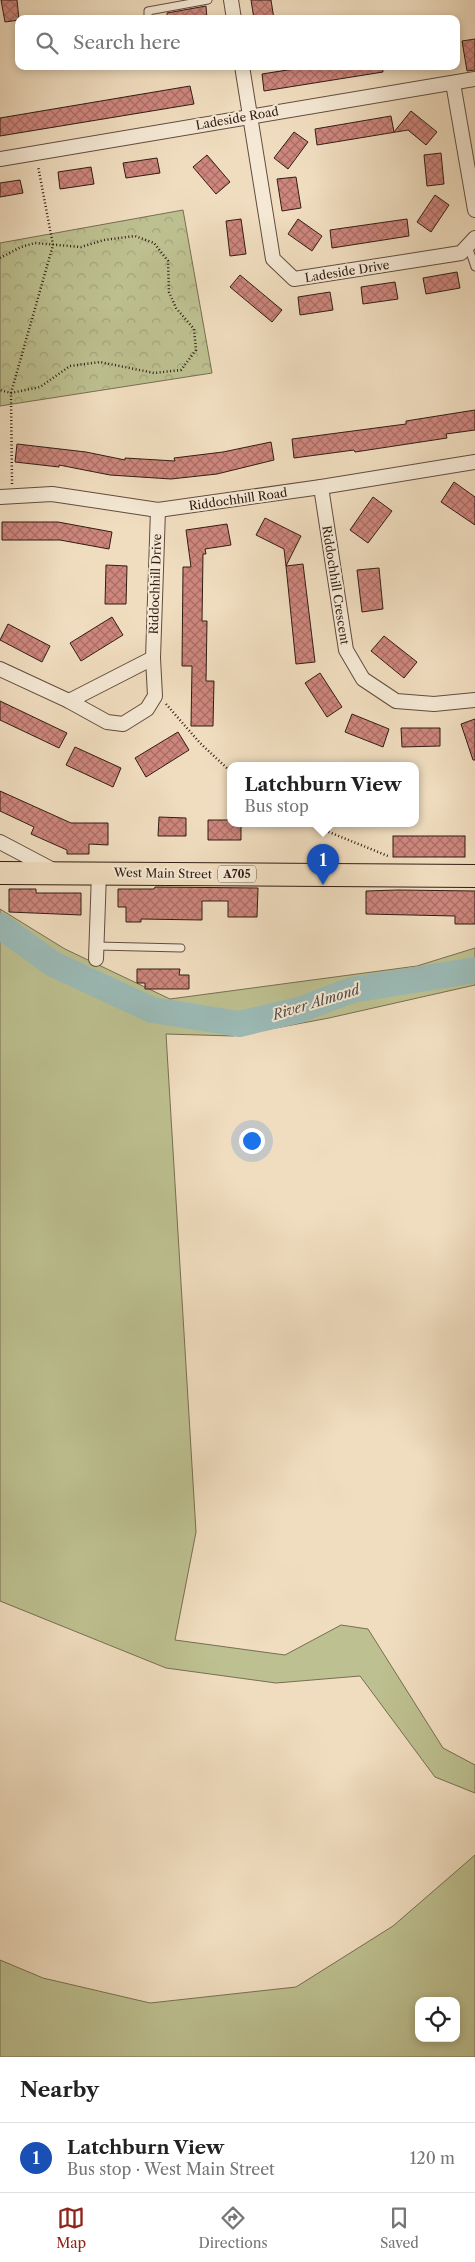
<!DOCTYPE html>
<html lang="en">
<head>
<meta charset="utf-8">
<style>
	:root { --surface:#fff; --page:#f2f2f2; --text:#222; --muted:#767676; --line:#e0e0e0; --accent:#8f2418 }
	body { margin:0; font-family:"Libre Caslon Text",serif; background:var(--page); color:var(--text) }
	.controls { position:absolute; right:15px; bottom:15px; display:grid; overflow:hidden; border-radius:10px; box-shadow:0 2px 8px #0003 }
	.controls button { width:45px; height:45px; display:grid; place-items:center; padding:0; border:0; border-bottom:1px solid var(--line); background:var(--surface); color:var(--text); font:25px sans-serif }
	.you { position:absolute; left:251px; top:1140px; width:18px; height:18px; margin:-12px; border:4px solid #fff; border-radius:50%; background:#1a73e8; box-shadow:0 0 0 8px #1a73e833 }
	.badge { display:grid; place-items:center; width:32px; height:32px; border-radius:50%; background:var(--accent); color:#fff; font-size:16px; font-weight:700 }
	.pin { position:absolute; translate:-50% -41px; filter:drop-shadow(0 1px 2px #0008) }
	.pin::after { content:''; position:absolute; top:26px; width:18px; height:15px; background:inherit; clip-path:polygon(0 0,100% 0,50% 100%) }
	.popup { position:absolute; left:227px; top:762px; width:192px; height:65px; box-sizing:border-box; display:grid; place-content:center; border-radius:10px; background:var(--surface); filter:drop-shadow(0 1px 4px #0005); font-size:16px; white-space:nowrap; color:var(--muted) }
	.popup b { font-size:19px; color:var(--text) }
	.popup::after { content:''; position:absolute; left:50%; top:100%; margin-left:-10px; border:10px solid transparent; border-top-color:var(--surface) }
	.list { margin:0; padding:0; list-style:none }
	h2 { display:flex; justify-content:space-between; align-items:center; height:65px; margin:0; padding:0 20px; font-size:21px }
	h2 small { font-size:16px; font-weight:400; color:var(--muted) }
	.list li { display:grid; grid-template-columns:32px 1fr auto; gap:15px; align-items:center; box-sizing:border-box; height:70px; padding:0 20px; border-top:1px solid var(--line) }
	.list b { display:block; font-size:19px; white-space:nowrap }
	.list p { margin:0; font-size:16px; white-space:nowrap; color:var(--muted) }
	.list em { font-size:16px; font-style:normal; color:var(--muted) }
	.icon { flex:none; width:28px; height:28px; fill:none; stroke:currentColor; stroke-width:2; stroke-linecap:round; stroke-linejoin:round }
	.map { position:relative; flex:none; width:475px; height:2057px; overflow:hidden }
	.search { position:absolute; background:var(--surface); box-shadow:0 2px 8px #0003; left:15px; right:15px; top:15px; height:55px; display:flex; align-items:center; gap:12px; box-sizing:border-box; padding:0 18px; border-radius:10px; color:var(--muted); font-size:19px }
	.sheet { height:135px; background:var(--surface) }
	nav { display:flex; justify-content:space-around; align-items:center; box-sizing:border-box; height:70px; border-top:1px solid var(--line); background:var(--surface); font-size:14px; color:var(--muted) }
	nav a { display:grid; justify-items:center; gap:2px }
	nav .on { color:var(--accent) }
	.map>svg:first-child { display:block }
	.grass { fill:#bdc090; stroke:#786e52; fill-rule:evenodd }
	.park { fill:url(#park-crowns); stroke:#786e52 }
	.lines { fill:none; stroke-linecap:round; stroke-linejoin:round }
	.river { stroke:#9bbbb7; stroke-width:26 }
	.building { fill:url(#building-cross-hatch); stroke:#321c14 }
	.service-casing { stroke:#624c3f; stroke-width:9 }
	.minor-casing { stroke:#624c3f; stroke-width:16 }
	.primary-casing { stroke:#321c14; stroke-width:24 }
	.path { stroke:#321c14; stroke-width:2.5; stroke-dasharray:1 2.5; stroke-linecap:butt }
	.service { stroke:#f5e9d5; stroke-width:7 }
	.minor { stroke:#f5e9d5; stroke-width:14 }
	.primary { stroke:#f0ddbf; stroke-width:22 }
	.labels { text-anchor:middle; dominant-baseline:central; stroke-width:4; stroke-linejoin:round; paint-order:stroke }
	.shield { fill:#f5e9d5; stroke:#6c5a4e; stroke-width:1 }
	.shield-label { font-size:11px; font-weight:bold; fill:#321c14 }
	.street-label { font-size:12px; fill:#321c14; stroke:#f5e9d5 }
	.water-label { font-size:14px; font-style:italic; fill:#524c45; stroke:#f5e9d5 }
</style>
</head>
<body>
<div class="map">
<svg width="475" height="2057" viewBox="0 0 475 2057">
	<defs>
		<pattern id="park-crowns" width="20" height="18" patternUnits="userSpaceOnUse" patternTransform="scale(1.25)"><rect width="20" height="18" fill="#bdc090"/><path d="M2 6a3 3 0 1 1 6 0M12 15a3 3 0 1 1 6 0" fill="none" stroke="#a3a47b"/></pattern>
		<pattern id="building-cross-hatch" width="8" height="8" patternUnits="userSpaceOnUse" patternTransform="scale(1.25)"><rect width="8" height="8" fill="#ce867d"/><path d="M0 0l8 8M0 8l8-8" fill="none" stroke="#a86d65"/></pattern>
	</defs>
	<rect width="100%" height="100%" fill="#f0ddbf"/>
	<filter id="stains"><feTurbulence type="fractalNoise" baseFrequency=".004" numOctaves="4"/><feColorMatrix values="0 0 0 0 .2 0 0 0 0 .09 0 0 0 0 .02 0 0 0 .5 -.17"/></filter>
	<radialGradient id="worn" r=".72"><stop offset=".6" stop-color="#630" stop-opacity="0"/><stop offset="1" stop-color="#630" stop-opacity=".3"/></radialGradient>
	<g class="grass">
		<path d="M0,909L65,949L170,999L417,966L475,948V985L329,1018L233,1036L166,1034L196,1532L175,1640L285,1655L341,1625L368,1629L443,1748L475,1765V1793L435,1777L360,1676L276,1683L166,1668L0,1601Z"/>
		<path d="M475,1855V2057H0V1960L43,1978L150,2003L296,1987L393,1926ZM419,2001H456V2038H419Z"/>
	</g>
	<path class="park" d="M183,210L212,373L0,406V243Z"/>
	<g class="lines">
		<path class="river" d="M0,926L53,964L152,1010L239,1024L299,1010L352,990L475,970"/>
	</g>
	<g class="building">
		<path d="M1,0H17L19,20L5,22Z"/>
		<path d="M251,0H271L274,19H254Z"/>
		<path d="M206,6L207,19H167V13Z"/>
		<path d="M475,39V70L467,71L462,41Z"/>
		<path d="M313,66H382L383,72L264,91L262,74Z"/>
		<path d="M190,86L194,104L0,136V118Z"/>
		<path d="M411,111L437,132L426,145L408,130L317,145L315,129L391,116L394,132Z"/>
		<path d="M294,132L308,142L288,169L274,158Z"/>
		<path d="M441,153L444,184L427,186L424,155Z"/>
		<path d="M207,155L230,182L216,194L193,167Z"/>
		<path d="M157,158L160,173L126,178L123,163Z"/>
		<path d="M91,167L94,184L60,189L58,172Z"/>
		<path d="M296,177L301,208L282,211L277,179Z"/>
		<path d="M20,180L23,193L0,197V183Z"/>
		<path d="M435,195L449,205L431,232L417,222Z"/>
		<path d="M241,219L246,254L230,256L226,221Z"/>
		<path d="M298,219L322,236L312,251L288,234Z"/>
		<path d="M407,219L409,236L332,248L330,230Z"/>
		<path d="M457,272L460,288L426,294L423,278Z"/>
		<path d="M240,275L282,310L272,322L230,287Z"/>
		<path d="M395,282L398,299L363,304L361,287Z"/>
		<path d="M330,292L333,310L300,315L298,297Z"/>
		<path d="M475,410V430L446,434L447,438L355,452L354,450L294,458L292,439L406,424V421Z"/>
		<path d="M271,442L274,460L217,474L171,479L110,475L59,465V467L15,462L17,444L86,452L125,460V458L175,461L174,458L223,452Z"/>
		<path d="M454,482L475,497V525L441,502Z"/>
		<path d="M373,497L392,511L368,543L350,530Z"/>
		<path d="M265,518L301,536L286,566L284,549L256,535Z"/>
		<path d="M2,522H58L112,532L109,549L60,540H2Z"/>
		<path d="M227,524L231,545L205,549L206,554H203L202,621H207L206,681H214L213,726H191L192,666H182L183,567H191L186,530Z"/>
		<path d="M303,564L315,662L296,664L286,566Z"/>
		<path d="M106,565L127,566L126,604H105Z"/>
		<path d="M379,568L383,609L362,612L357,570Z"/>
		<path d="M112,617L123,635L81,661L70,643Z"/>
		<path d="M8,624L50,646L42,662L0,640Z"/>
		<path d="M384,636L417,662L404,678L371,651Z"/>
		<path d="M320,673L342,707L327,717L305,683Z"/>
		<path d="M0,701L67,733L59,748L0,720Z"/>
		<path d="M352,714L389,729L383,747L345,732Z"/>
		<path d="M475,719V760H473L461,724Z"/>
		<path d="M401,728H440V746L402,747Z"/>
		<path d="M178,732L189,750L146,777L135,758Z"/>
		<path d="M75,747L121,768L113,787L66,765Z"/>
		<path d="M0,791L71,823H108V845L89,844V854H67V850L31,834L34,827L0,811Z"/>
		<path d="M159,817L186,818V836H158Z"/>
		<path d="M208,820H230V824H241V840H208Z"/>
		<rect x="393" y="836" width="72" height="21"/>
		<path d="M155,887L258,888L257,917H228V901H202V920L141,919V922H126V907H118V889H154Z"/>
		<path d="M9,889H36V893H81V915L9,912Z"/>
		<path d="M398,890L475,891V924H455V916L366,914V891Z"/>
		<path d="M137,969H180L179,975H189V989H145V983H137Z"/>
	</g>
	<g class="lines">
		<g class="service-casing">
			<g id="service">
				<path d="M148,19V11L208,0"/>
				<path d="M468,246L475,267"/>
				<path d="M97,946L181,948"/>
			</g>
		</g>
		<g class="minor-casing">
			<g id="minor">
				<path d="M231,0L234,19"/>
				<path d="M242,66L273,259L294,279L461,253L475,238"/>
				<path d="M453,83L475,210"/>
				<path d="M0,159L475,79"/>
				<path d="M321,487L346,650L363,679L396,701L434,704L475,700"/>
				<path d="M0,497L52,494L158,510L321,487L475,462"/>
				<path d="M0,669L69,701L153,658L158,510"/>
				<path d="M69,701L107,722L123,724L147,709L155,696L153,658"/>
				<path d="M0,842L55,871"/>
				<path d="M96,959L99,873"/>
			</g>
		</g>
		<g class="primary-casing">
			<path id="primary" d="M0,873L475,876"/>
		</g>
		<g class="path">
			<path d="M0,258L21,247L35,243L81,247L104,240L135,236L154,243L168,261L169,292L176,308L194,329L196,350L181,370L154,373L100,362L70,366L40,387L11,393L0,390"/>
			<path d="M12,484L11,393L53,245L38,166"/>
			<path d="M166,704L200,743L230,771"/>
			<path d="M309,824L388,856"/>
		</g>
		<use href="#service" class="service"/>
		<use href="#minor" class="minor"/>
		<use href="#primary" class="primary"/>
	</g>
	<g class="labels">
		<rect class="shield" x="218" y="865.5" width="38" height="17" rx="4"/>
		<g class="shield-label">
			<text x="237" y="874">A705</text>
		</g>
		<g class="street-label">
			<text transform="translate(237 118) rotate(-10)">Ladeside Road</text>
			<text transform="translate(347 271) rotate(-9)">Ladeside Drive</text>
			<text transform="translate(238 499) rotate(-8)">Riddochhill Road</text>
			<text transform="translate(155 584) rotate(-88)">Riddochhill Drive</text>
			<text transform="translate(336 585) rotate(81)">Riddochhill Crescent</text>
			<text transform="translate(163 873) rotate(1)">West Main Street</text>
		</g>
		<g class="water-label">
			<text transform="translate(316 1002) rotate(-17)">River Almond</text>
		</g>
	</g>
	<rect width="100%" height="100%" filter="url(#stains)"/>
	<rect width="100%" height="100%" fill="url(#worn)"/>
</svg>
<div class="controls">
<button><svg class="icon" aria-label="locate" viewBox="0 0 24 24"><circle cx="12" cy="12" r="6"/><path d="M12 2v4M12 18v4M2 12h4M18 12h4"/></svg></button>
</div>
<div class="you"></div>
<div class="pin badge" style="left:323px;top:885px;background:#1a4fb4">1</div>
<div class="popup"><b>Latchburn View</b>Bus stop</div>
<div class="search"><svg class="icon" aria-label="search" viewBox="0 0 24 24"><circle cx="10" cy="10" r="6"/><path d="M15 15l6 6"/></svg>Search here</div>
</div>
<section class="sheet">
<h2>Nearby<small></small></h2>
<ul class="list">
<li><span class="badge" style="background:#1a4fb4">1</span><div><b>Latchburn View</b><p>Bus stop · West Main Street</p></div><em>120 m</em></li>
</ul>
</section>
<nav>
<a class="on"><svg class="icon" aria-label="map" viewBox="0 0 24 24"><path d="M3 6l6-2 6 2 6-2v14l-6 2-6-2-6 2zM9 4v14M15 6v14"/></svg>Map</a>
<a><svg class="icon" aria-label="directions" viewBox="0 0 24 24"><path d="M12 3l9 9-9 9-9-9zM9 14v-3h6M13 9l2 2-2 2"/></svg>Directions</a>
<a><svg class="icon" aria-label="saved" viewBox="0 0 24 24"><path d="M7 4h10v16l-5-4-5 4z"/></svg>Saved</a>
</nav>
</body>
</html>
